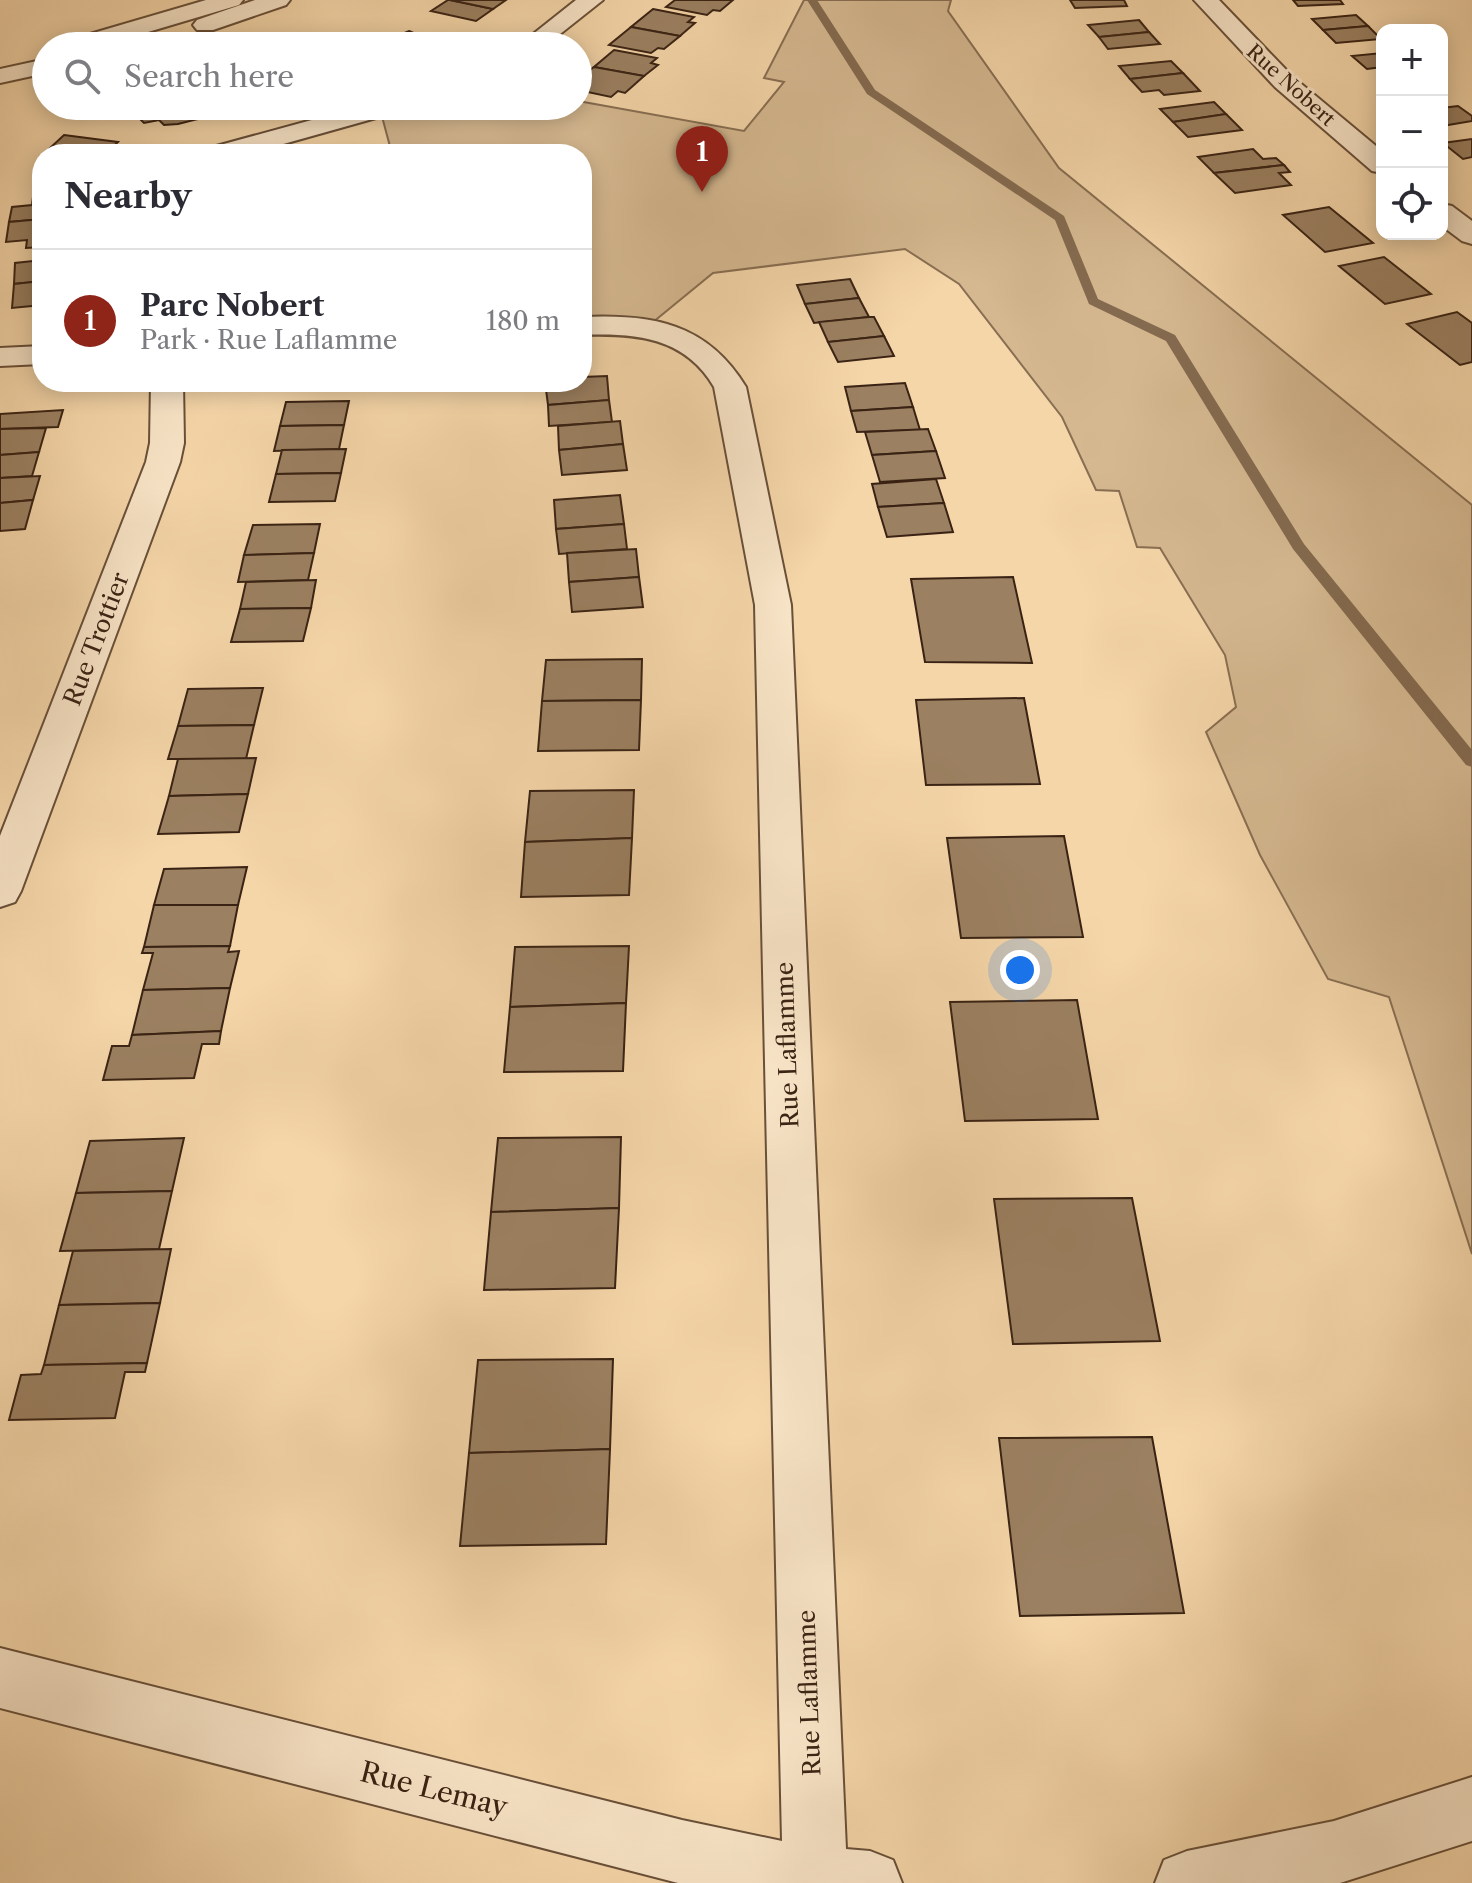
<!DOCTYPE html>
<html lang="en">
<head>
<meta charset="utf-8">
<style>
	:root { --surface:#fff; --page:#f2f2f3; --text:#2b2b33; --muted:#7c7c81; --line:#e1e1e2; --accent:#8f2418 }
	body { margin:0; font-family:"Libre Caslon Text",serif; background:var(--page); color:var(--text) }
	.controls { position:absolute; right:24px; top:24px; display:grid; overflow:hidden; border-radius:16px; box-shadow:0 4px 20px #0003 }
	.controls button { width:72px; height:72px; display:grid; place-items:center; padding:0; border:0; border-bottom:2px solid var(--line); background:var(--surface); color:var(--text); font:40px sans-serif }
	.you { position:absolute; left:1020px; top:970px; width:28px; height:28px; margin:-20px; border:6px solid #fff; border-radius:50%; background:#1a73e8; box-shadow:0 0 0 12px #1a73e833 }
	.badge { display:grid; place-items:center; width:52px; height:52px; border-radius:50%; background:var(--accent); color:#fff; font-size:26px; font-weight:700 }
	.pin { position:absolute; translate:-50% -66px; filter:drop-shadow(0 2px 4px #0008) }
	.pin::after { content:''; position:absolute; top:42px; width:28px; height:24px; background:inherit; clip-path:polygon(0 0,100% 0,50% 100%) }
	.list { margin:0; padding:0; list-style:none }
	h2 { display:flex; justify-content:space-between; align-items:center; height:104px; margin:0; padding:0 32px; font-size:34px }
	h2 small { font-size:26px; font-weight:400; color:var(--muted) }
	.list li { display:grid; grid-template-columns:52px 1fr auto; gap:24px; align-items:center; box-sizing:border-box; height:144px; padding:0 32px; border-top:2px solid var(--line) }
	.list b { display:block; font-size:30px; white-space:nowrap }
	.list p { margin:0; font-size:26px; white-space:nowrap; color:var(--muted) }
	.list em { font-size:26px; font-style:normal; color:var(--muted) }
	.icon { flex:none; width:44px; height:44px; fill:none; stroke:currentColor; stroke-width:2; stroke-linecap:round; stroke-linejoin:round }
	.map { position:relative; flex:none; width:1472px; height:1883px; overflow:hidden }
	.search { position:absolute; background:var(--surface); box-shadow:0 4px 20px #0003; left:32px; top:32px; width:560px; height:88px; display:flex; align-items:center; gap:20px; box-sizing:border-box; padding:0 28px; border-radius:44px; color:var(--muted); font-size:30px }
	.panel { position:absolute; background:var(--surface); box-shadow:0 4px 20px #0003; left:32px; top:144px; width:560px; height:248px; border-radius:32px }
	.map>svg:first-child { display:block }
	.green { fill:#d5b890; stroke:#886e52; stroke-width:2 }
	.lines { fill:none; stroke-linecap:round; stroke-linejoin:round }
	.stream { fill:#846a4f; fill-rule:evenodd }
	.building { fill:#9b8061; stroke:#3a2314; stroke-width:2 }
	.minor-casing { stroke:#695039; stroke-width:4 }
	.minor { fill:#f8e4c7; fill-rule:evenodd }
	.labels { text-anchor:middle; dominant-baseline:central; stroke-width:6; stroke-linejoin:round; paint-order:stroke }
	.far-street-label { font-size:20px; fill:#3a2314; stroke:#f8e4c7 }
	.street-label { font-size:24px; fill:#3a2314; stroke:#f8e4c7 }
	.near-street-label { font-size:28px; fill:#3a2314; stroke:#f8e4c7 }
</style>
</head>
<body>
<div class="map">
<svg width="1472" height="1883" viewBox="0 0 1472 1883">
	<rect width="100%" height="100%" fill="#f5d6a9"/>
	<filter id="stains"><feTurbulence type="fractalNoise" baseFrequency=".0025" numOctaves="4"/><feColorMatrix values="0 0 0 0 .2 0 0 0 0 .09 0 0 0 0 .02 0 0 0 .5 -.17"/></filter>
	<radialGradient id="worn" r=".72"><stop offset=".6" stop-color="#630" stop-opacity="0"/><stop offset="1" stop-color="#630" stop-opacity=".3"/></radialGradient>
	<path class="green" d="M804,0H951L948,11L1059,168L1472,505V1254L1389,997L1328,979L1260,855L1206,732L1236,707L1225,655L1160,548L1137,547L1119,491L1096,490L1062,417L959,284L905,249L713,273L647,327L582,326V154H392L380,109L392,106H578V101L744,131L784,82L764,78Z"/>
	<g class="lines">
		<path class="stream" d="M807,0H817L875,90L1064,216L1098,299L1175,335L1304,544L1472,750V767L1466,765L1293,549L1166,341L1089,304L1055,220L867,94Z"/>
	</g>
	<g class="building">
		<path d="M448,0H450L493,9L476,21L431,11Z"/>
		<path d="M450,0H506L493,9Z"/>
		<path d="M675,0H733L720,11L713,10L707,15L666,7Z"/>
		<path d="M1070,0H1124L1127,6L1075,8Z"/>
		<path d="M1293,0H1340L1343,4L1298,6Z"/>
		<path d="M653,9L694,17L688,22L695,23L680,36L631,27Z"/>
		<path d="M1356,15L1368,26L1323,30L1312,19Z"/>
		<path d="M1139,20L1149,32L1099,37L1088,25Z"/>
		<path d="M1368,26L1381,39L1336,43L1323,30Z"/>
		<path d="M631,27L680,36L664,49L658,48L651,53L609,45Z"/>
		<path d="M409,31L443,46H397L385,41Z"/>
		<path d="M1149,32L1160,44L1108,49L1099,37Z"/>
		<path d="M614,50L657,58L651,63L658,65L644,76L594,67Z"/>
		<path d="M1382,53V67L1367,69L1352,56Z"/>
		<path d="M1171,61L1183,73L1130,79L1119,66Z"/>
		<path d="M594,67L644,76L625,93L618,91L611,97L578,90V79Z"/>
		<path d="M1183,73L1200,91L1164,95L1159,90L1142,92L1130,79Z"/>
		<path d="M1214,102L1226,114L1173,122L1160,109Z"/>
		<path d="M142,106H187L198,119L178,124L164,125L159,120L144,123L130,109Z"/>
		<path d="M187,106H231L233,108L198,119Z"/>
		<path d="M1458,106L1472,116V121L1442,126V108Z"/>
		<path d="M1226,114L1242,130L1188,137L1173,122Z"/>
		<path d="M64,135L118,142L105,154L48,150Z"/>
		<path d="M1472,139V157L1463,159L1443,143Z"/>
		<path d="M1253,149L1263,159L1276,158L1284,165L1214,173L1198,157Z"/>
		<path d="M1284,165L1290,172L1279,173L1291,185L1235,193L1214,173Z"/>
		<path d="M42,196V219L9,222L12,207L32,205L33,197Z"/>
		<path d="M1329,207L1373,243L1325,252L1283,215Z"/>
		<path d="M42,219V247L26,248L27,240L6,242L9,222Z"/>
		<path d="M1384,257L1431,294L1385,304L1339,266Z"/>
		<path d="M42,260V281L14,284L15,263Z"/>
		<path d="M850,279L859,298L805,304L797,285Z"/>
		<path d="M42,281V305L12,308L14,284Z"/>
		<path d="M859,298L869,317L814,323L805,304Z"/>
		<path d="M1457,312L1472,323V362L1460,365L1407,324Z"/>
		<path d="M869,317H874L884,336L828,342L819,322Z"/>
		<path d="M884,336L894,356L838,362L828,342Z"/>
		<path d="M607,376L609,400L548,405L545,382H582V377Z"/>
		<path d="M905,383L913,407L851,411L845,387Z"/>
		<path d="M609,400L612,422L549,426L548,405Z"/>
		<path d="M349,401L344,425L280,426L286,402Z"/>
		<path d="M913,407L920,430L857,432L851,411Z"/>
		<path d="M63,410L58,427L0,429V414Z"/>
		<path d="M620,421L623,444L559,450L558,426Z"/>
		<path d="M344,425L339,449L274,451L280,426Z"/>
		<path d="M46,428L39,452L0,455V429Z"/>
		<path d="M928,429L936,451L872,455L865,432Z"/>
		<path d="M623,444L627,470L562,475L559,450Z"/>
		<path d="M346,449L341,473L276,474L282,450Z"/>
		<path d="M936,451L945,478L880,482L872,455Z"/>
		<path d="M39,452L32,476L0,478V455Z"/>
		<path d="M341,473L335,501L269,502L276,474Z"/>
		<path d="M40,476L33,500L0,503V478Z"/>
		<path d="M936,479L944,503L878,507L872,484Z"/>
		<path d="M620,495L624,524L556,529L554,500Z"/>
		<path d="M33,500L25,529L0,531V503Z"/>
		<path d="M944,503L953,532L887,537L878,507Z"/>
		<path d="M320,524L314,553L244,555L253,525Z"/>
		<path d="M624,524L627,549L559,554L556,529Z"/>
		<path d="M636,549L639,577L569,582L567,553Z"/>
		<path d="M314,553L308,580L238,582L244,555Z"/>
		<path d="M639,577L643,607L572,612L569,582Z"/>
		<path d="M1013,577L1032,663L925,662L911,579Z"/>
		<path d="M316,580L311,608L240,609L246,582Z"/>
		<path d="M311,608L303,641L231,642L240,609Z"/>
		<path d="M642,659L641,700L542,701L546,660Z"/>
		<path d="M263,688L254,725L178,726L188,689Z"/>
		<path d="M1024,698L1040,784L926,785L916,700Z"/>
		<path d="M641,700L639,750L538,751L542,701Z"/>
		<path d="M254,725L246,759H168L178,726Z"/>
		<path d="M256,758L248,794L169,796L178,759Z"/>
		<path d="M634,790L632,838L525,842L530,791Z"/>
		<path d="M248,794L239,832L158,834L169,796Z"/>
		<path d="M1064,836L1083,937L961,938L947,838Z"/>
		<path d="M632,838L629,895L521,897L525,842Z"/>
		<path d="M247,867L238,905H154L164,869Z"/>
		<path d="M154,905H238L230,946L144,947Z"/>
		<path d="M230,946L228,952L239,951L230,988L143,990L153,953H142L144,947Z"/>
		<path d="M629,946L626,1003L510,1007L515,947Z"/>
		<path d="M230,988L221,1031L132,1035L143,990Z"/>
		<path d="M1077,1000L1098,1119L965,1121L950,1002Z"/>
		<path d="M626,1003L623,1071L504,1072L510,1007Z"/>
		<path d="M221,1031L219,1044H202L194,1078L103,1080L112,1046H129L132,1035Z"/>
		<path d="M621,1137L619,1208L491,1212L498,1138Z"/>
		<path d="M184,1138L172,1191L76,1193L90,1141Z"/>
		<path d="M172,1191L159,1249L60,1251L76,1193Z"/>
		<path d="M1132,1198L1160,1341L1013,1344L994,1199Z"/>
		<path d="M619,1208L615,1288L484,1290L491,1212Z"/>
		<path d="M171,1249L160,1303L59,1305L73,1251Z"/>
		<path d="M160,1303L147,1363L44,1365L59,1305Z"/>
		<path d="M613,1359L610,1449L469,1453L478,1360Z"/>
		<path d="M147,1363L145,1372H125L115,1418L9,1420L21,1375L41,1374L44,1365Z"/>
		<path d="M1152,1437L1184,1613L1020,1616L999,1438Z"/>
		<path d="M610,1449L606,1544L460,1546L469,1453Z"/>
	</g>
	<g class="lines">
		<g class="minor-casing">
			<g id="minor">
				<path d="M206,0H243L239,5L101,46H63L66,41Z"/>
				<path d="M255,0H290L286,5L213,30H197L193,25L197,20Z"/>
				<path d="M576,0H603L545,46H518Z"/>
				<path d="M1194,0H1219L1293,77L1382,151V173L1372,171L1275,87Z"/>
				<path d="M46,59V73L0,83V69Z"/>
				<path d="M363,106H405L401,111L248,154H205L209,148Z"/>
				<path d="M1442,204L1452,206L1472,221V244L1462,241L1442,226Z"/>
				<path d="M582,317C653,314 707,323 746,387L791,605L846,1849L870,1851L893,1860L902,1883H678L0,1708V1648L682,1820L782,1841L755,605L714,387C685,337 635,333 582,335Z"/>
				<path d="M42,346V364L0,366V348Z"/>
				<path d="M151,382H183L184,443L180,462L21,891L15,902L0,907V836L146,462L150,443Z"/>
				<path d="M1472,1777V1841L1340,1883H1155L1164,1860L1187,1851L1334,1821Z"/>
			</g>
		</g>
		<use href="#minor" class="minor"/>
	</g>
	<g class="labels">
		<g class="far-street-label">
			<text transform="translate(1291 85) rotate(42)">Rue Nobert</text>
		</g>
		<g class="street-label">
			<text transform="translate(96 639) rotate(-69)">Rue Trottier</text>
			<text transform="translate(787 1045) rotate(-92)">Rue Laflamme</text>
			<text transform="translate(809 1693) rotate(-92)">Rue Laflamme</text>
		</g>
		<g class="near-street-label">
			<text transform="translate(434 1789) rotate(14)">Rue Lemay</text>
		</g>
	</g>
	<rect width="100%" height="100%" filter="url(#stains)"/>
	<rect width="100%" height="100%" fill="url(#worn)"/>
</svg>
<div class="controls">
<button>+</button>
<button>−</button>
<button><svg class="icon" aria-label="locate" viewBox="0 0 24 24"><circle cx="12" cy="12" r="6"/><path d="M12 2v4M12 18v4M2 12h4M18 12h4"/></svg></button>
</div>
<div class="you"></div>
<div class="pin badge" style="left:702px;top:192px">1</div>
<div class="search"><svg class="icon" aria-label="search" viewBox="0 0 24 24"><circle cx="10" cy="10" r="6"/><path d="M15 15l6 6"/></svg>Search here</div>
<section class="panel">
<h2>Nearby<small></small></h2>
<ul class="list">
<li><span class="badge">1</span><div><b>Parc Nobert</b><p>Park · Rue Laflamme</p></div><em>180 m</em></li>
</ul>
</section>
</div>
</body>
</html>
